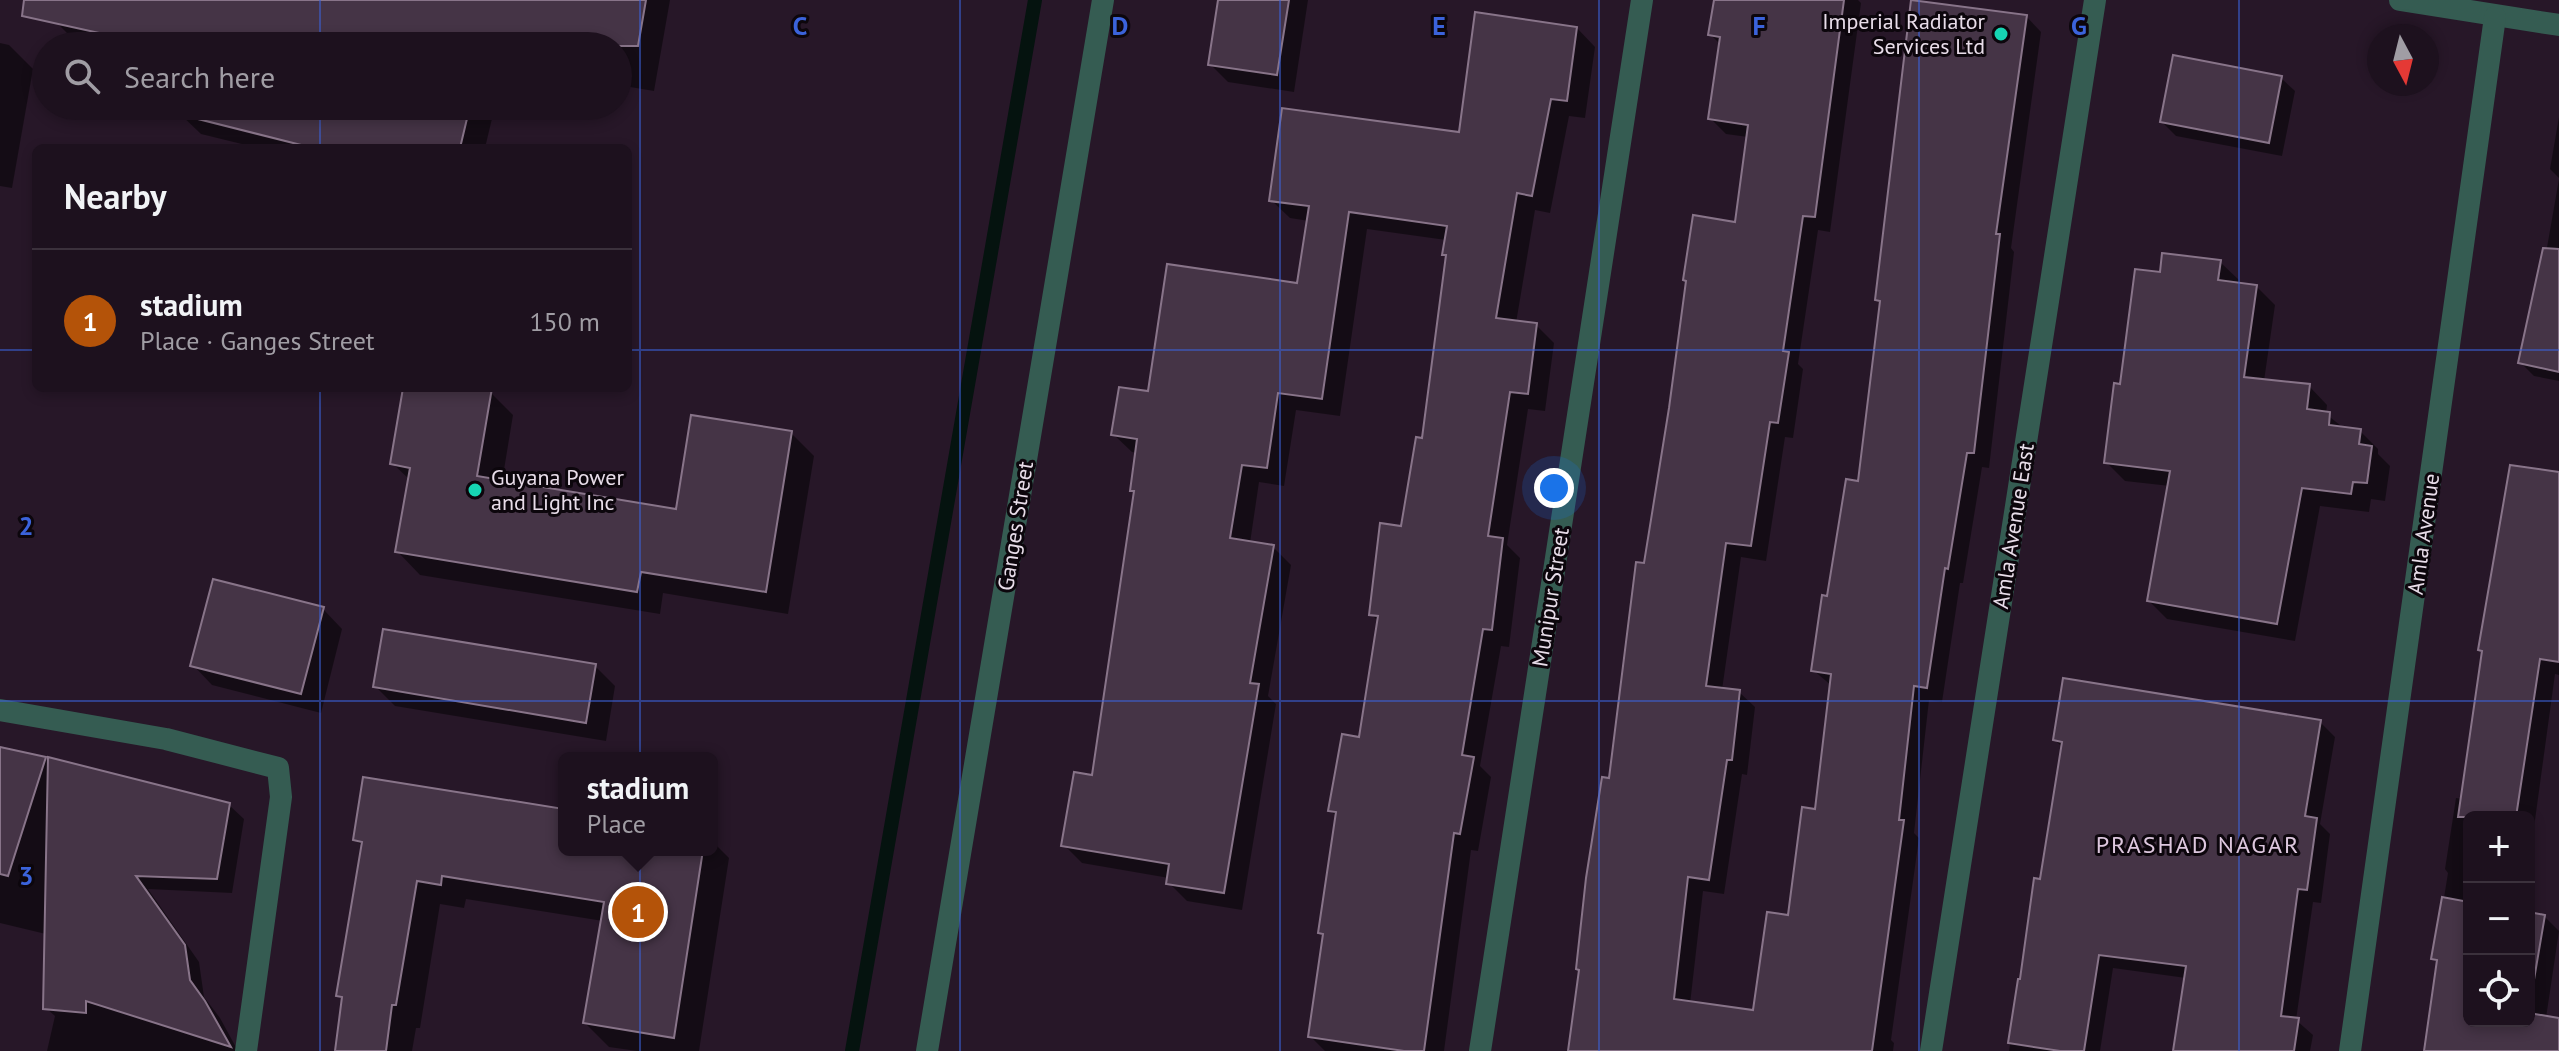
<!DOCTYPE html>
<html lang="en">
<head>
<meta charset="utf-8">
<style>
	:root { --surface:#1d111e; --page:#2a1f2b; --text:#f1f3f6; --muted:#a09da4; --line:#3b313c; --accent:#b45309 }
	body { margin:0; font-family:"PT Sans",sans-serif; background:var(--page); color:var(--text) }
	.controls { position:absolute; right:24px; bottom:24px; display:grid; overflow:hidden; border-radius:12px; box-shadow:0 4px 12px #0003 }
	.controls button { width:72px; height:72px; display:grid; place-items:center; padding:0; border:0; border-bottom:2px solid var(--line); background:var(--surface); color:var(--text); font:40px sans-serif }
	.compass { position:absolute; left:2367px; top:24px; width:72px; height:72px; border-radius:50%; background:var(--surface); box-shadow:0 4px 12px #0003; rotate:173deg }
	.you { position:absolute; left:1554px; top:488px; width:28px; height:28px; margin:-20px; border:6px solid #fff; border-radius:50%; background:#1a73e8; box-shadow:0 0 0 12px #1a73e833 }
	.badge { display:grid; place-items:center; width:52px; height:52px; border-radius:50%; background:var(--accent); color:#fff; font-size:26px; font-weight:700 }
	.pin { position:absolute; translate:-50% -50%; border:4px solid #fff; box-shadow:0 2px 8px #0006 }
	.popup { position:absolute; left:558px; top:752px; width:160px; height:104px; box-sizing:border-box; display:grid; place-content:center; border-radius:12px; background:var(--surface); filter:drop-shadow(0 2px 6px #0005); font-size:26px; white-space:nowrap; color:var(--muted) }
	.popup b { font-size:30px; color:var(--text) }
	.popup::after { content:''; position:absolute; left:50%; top:100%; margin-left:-16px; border:16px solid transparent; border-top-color:var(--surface) }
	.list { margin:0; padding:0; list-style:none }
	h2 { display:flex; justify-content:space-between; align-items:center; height:104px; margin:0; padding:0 32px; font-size:34px }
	h2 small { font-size:26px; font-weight:400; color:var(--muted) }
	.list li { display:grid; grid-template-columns:52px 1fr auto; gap:24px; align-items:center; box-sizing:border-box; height:144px; padding:0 32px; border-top:2px solid var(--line) }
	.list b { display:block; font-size:30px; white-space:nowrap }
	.list p { margin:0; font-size:26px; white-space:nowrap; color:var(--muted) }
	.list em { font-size:26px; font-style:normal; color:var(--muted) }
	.icon { flex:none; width:44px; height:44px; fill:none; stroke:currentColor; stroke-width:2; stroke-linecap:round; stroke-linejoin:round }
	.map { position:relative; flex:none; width:2559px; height:1051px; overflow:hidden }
	.search { position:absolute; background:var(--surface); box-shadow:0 4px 12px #0003; left:32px; top:32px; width:600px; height:88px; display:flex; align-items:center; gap:20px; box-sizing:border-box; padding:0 28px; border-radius:44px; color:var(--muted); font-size:30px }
	.panel { position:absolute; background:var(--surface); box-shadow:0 4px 12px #0003; left:32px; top:144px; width:600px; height:248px; border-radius:12px }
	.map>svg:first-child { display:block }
	.shadow { fill:#0007 }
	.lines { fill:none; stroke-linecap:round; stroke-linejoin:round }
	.stream { stroke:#05130f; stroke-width:14 }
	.building { fill:#453446; stroke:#887489; stroke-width:2 }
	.minor { stroke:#355c52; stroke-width:22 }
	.tertiary { stroke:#355c52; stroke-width:22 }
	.grid { fill:none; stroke:#3b63db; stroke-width:2; stroke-opacity:0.55 }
	.poi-dot { fill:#16d5b3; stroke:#0c060c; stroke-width:3 }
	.labels { text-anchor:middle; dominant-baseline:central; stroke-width:6; stroke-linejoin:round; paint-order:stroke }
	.poi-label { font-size:22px; fill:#e8dde9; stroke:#0c060c; text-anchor:end }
	.street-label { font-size:22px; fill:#e8dde9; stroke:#0c060c }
	.neighbourhood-label { font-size:24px; letter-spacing:2px; fill:#ddc7de; stroke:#0c060c }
	.grid-label { font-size:26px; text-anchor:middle; font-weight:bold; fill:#3b63db; stroke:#0c060c; stroke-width:6; stroke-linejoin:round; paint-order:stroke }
</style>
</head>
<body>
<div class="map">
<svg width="2559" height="1051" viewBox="0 0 2559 1051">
	<rect width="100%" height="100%" fill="#271728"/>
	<g class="shadow">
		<path d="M62,0H670L654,91L618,85V46H91L77,43L56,22Z"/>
		<path d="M1220,0H1308L1294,92L1228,82L1210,64Z"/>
		<path d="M1716,0H1858L1861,3L1830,232L1818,230L1798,364L1803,369L1793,438L1785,437L1766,561L1741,557L1722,690L1739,692L1755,707L1747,775L1742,774L1724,894L1703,891L1690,1004L1755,1012L1790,917L1816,811L1832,686L1813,670L1829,598L1859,483L1881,304L1877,300L2026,16L2041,32L2011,248L2014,252L1989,468L1982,467L1963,583H1960L1942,702L1929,700L1914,833L1919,838L1891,1040L1894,1043L1893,1051H1570L1646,566L1737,224L1748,137L1726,134L1711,119L1721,45L1710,34Z"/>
		<path d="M1577,28L1595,47L1585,118L1569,116L1550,213L1535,210L1516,323L1536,325L1554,343L1545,411L1528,409L1507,545L1520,558L1509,647L1501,646L1480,766L1491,777L1478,851L1471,850L1444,1051H1325L1310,1036L1324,937L1320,933L1337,817L1330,810L1360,739L1379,622L1371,614L1403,528L1424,440L1447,257L1444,254L1446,240L1367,229L1340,416L1296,410L1284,486L1259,482L1250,543L1273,547L1291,565L1268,696L1276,704L1242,910L1187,901L1169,883V878L1082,863L1064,845L1093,778L1135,494L1132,490L1137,453L1132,452L1113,434L1150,394L1299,285L1309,221L1290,218L1271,200L1460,134Z"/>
		<path d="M0,43L9,45L33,69L12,188L0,186Z"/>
		<path d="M2281,78L2295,91L2282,156L2176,136L2162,122Z"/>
		<path d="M182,106H495L485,148H258L201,134L180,114Z"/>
		<path d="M2559,117V178L2550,169Z"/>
		<path d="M2559,179V381L2534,376L2520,362L2535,316Z"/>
		<path d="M2220,262L2239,280L2238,285L2257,287L2275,305L2264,381L2309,386L2327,405L2326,414L2345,429L2360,431L2378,449V454L2390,466L2385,501L2371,499L2369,512L2320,506L2295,641L2167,619L2149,601L2170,486L2125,481L2106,462L2121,386L2162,275Z"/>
		<path d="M405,388H462L491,393L513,415L502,482L678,511L791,433L814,456L788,614L663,593L660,614L420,575L398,552L410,480L392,463Z"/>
		<path d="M2559,474V675L2555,674L2529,864V817H2469V1021H2529V914L2544,916L2559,931L2546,1018L2559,1020V1051H2425L2439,964L2434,959L2448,873L2445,869L2456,798L2463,799L2484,654L2480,650Z"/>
		<path d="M323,609L342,629L321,713L212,685L193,665Z"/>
		<path d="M595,666L615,686L606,741L395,706L375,686Z"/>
		<path d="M2320,722L2335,737L2320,824L2330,834L2321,903L2313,902L2296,1020L2313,1035L2310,1051H2175L2186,978L2113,968L2100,1051H2009L2019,981H2022L2041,881L2063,748L2055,740Z"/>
		<path d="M0,749L229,805L244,819L232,893L148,889L199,962L204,997L220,1018L238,1051H47L55,1016L47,1009L50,935L0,923Z"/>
		<path d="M564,811V850H712V841L729,858L699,1051H637L609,1047L585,1023L603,921L466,899L464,908L440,904L420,1028H416L412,1051H337L344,1001L338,995L363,847L355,839Z"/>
	</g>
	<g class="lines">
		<path class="stream" d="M852,1051L1035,0"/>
	</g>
	<g class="building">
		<path d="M24,0H646L638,46H158L22,16Z"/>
		<path d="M1218,0H1289L1277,75L1208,65Z"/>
		<path d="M1714,0H1844L1815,217L1803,216L1783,351L1789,352L1778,423L1770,422L1751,546L1726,543L1706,686L1740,690L1732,760H1727L1709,880L1688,877L1674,999L1753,1010L1767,912L1788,915L1802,807L1815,809L1831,674L1811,671L1822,595L1827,596L1846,479L1858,481L1880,301L1875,300L1911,0L2027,15L1996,234H2000L1974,453H1967L1948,569L1945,568L1927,688L1914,686L1899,820H1904L1872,1051H1568L1579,970L1576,969L1586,878L1602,777L1609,778L1636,562L1644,563L1669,408L1686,281L1683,280L1693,215L1735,222L1748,125L1708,119L1720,37L1708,35Z"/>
		<path d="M1475,12L1577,27L1567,101L1551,99L1532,196L1517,193L1496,318L1537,323L1528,394L1510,392L1488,536L1503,538L1492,630L1483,629L1462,755L1474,757L1460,834L1454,833L1424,1051H1404L1308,1037L1323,934L1318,933L1336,812L1328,811L1342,734L1359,737L1378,616L1369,615L1380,523L1401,526L1416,437L1422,438L1446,255H1442L1447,226L1349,212L1322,399L1278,393L1267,468L1242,465L1230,538L1274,545L1250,683L1259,684L1224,893L1166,884L1169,864L1061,846L1074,772L1092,775L1134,491H1130L1137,439L1111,435L1119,387L1148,391L1167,264L1297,283L1309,206L1269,201L1282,108L1459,132Z"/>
		<path d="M2173,55L2282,76L2269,143L2160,122Z"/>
		<path d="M180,106H470L460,148H313L178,114Z"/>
		<path d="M2543,248L2559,249V372L2518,363Z"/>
		<path d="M2162,253L2221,260L2218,280L2257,285L2244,377L2310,384L2307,409L2330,412L2329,425L2361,429L2359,444L2372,446L2367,483L2353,482L2351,494L2302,488L2277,624L2147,601L2170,471L2104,463L2114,383L2120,384L2135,269L2160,272Z"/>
		<path d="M403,388H492L477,476L676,509L691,415L792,431L766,592L641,572L637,592L395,552L410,468L390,464Z"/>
		<path d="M2510,465L2559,472V662L2540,659L2516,817H2458L2482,651L2478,650Z"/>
		<path d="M213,579L324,607L301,694L190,666Z"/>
		<path d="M383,629L596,664L586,723L373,687Z"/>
		<path d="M2063,678L2321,720L2305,816L2317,818L2307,890L2298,889L2281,1016L2299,1018L2294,1051H2173L2186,966L2099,955L2084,1051H2060L2008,1043L2018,979H2020L2034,878L2040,879L2062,742L2053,740Z"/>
		<path d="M0,747L46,757L8,876L0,874Z"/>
		<path d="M48,757L230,803L217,879L136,876L185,945L190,980L205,1001L231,1047L86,1001V1013L43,1009Z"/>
		<path d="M363,777L564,809V850H703L674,1038L583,1023L604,902L442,876L441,885L417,881L396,1005H392L386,1051H335L342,997L336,996L362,842L353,840Z"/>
		<path d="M2442,897L2469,902V1021H2529V1013L2559,1018V1051H2424L2437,960L2431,959Z"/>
		<path d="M2529,912L2545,915L2529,1009Z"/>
	</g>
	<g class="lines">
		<g class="minor">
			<path d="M2400,0L2559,25"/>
			<path d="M0,710L166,739L278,768L281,797L246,1051"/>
			<path d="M1480,1051L1642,0"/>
			<path d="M1931,1051L2095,0"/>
			<path d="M2350,1051L2495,17"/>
		</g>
		<path class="tertiary" d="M927,1051L1103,0"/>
	</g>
	<path class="grid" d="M320,0V46M640,0V1051M960,0V1051M1280,0V1051M1599,0V1051M1919,0V1051M2239,0V1051M320,106V148M0,350H36M628,350H2559M320,388V1051M0,701H2559"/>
	<g class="poi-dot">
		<circle cx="2001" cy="34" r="8"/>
		<circle cx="475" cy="490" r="8"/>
	</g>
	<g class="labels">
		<g class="poi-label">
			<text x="1985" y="21">Imperial Radiator<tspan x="1985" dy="25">Services Ltd</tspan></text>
			<text x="491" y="477" text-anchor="start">Guyana Power<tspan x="491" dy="25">and Light Inc</tspan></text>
		</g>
		<g class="street-label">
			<text transform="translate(1015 526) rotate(-81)">Ganges Street</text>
			<text transform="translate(2013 526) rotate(-81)">Amla Avenue East</text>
			<text transform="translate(2423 534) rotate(-82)">Amla Avenue</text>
			<text transform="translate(1550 597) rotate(-81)">Munipur Street</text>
		</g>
		<g class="neighbourhood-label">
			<text x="2198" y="844">PRASHAD NAGAR</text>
		</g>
	</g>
	<g class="grid-label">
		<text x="800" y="35">C</text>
		<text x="1120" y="35">D</text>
		<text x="1439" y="35">E</text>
		<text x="1759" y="35">F</text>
		<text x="2079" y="35">G</text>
		<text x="26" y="535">2</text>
		<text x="26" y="885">3</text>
	</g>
</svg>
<div class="controls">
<button>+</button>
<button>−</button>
<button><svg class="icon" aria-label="locate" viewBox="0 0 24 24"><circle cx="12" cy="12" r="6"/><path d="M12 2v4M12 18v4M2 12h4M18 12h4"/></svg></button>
</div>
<svg class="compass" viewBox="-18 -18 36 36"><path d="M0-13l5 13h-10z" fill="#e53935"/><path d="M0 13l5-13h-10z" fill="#a09da4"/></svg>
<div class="you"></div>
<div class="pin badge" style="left:638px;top:912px">1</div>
<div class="popup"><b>stadium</b>Place</div>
<div class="search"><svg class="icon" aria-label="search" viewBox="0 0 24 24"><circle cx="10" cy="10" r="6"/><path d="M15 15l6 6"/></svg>Search here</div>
<section class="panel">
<h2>Nearby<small></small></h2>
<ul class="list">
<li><span class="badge">1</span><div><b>stadium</b><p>Place · Ganges Street</p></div><em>150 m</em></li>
</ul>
</section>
</div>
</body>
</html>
